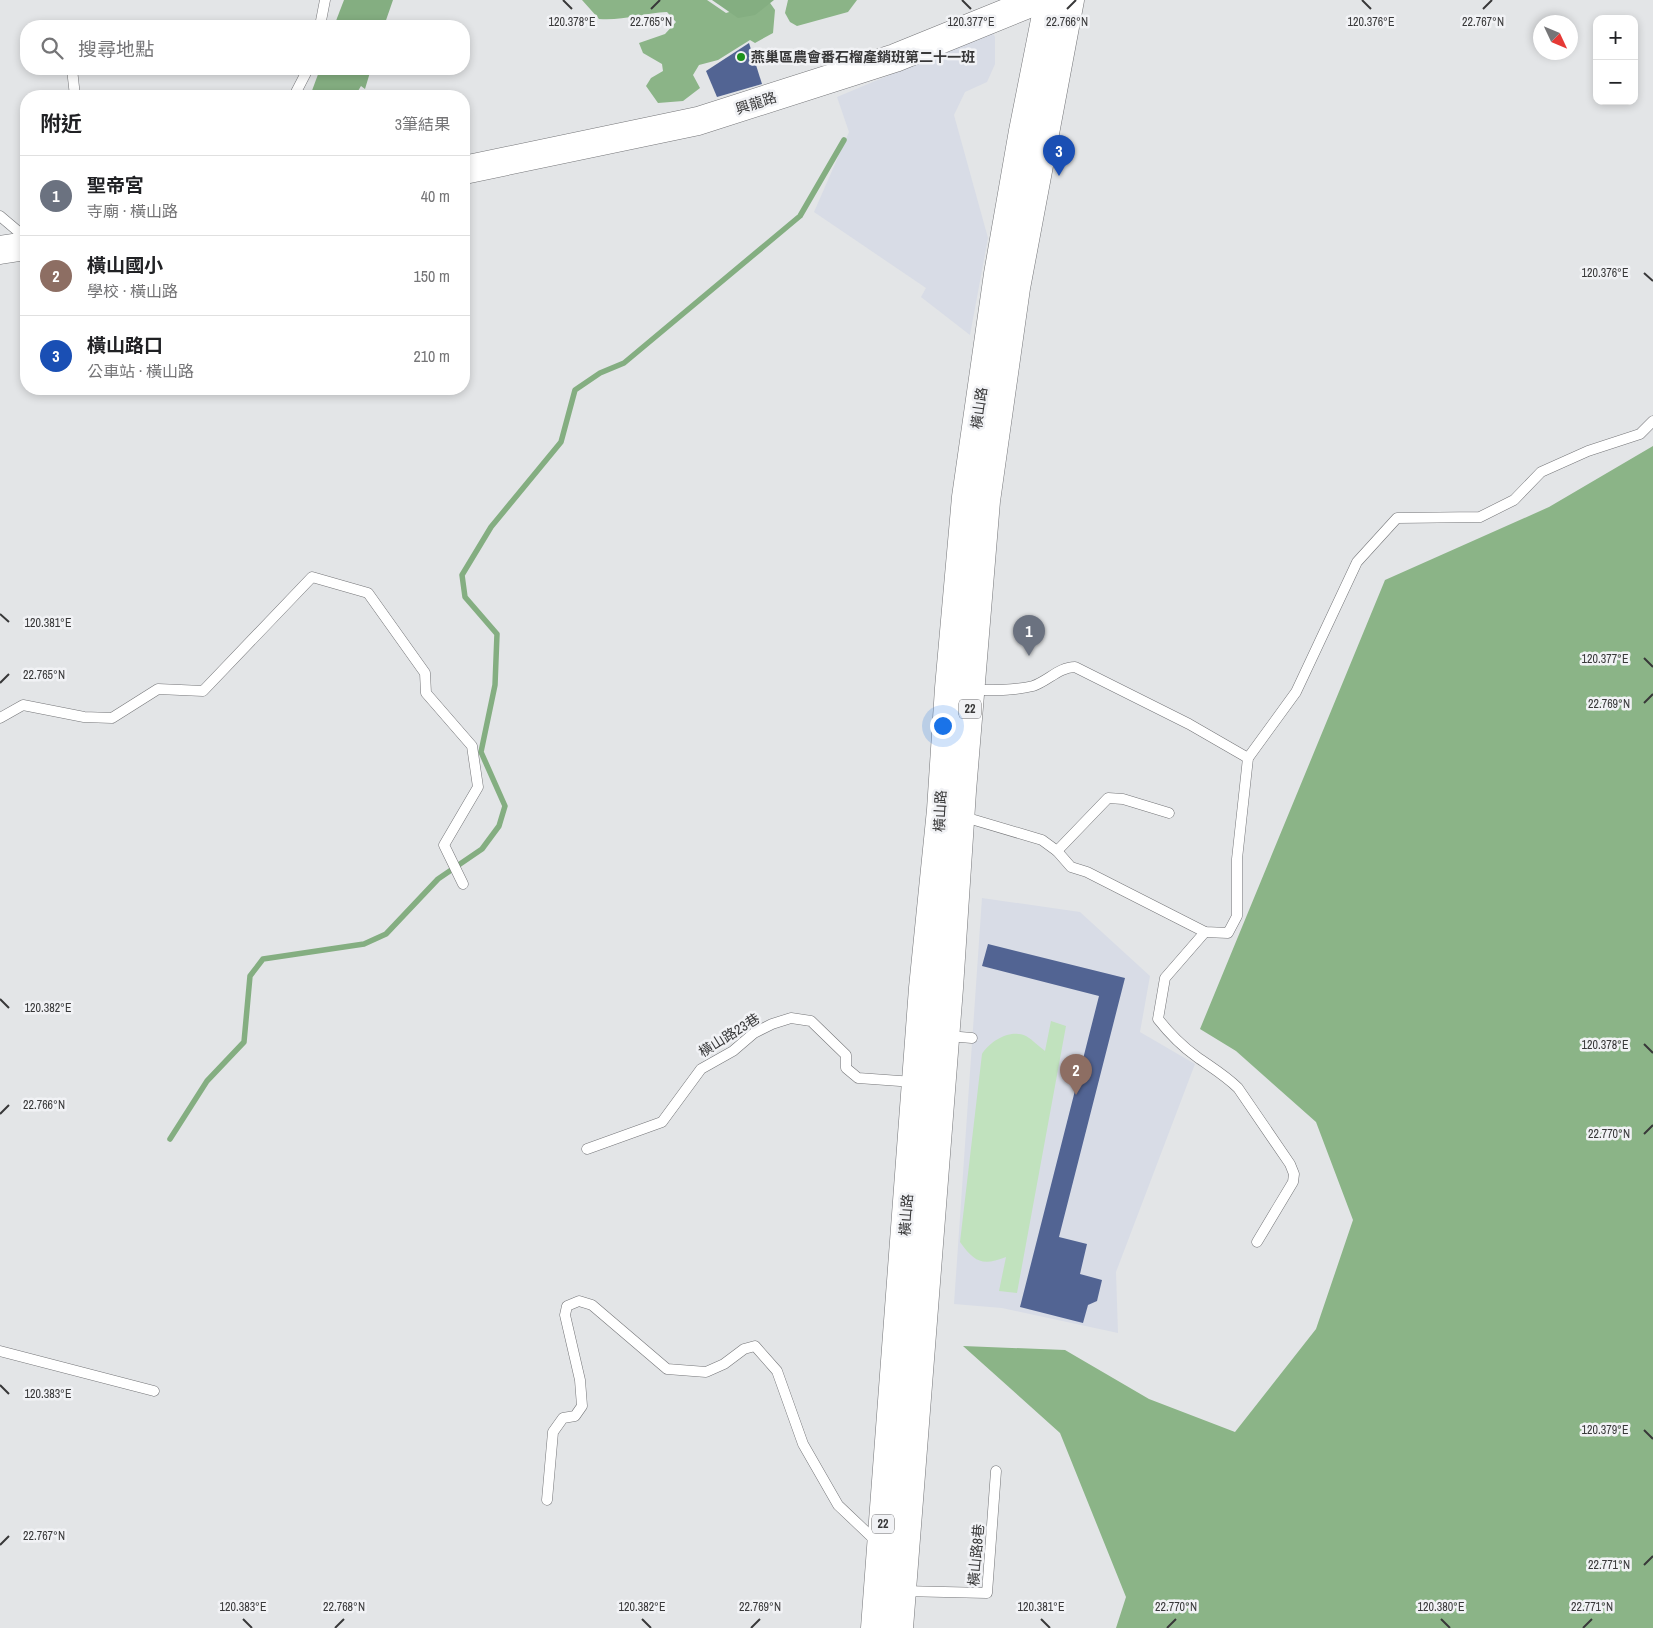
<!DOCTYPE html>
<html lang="zh-TW">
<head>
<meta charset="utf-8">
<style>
	:root { --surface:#fff; --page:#f2f2f2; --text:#202124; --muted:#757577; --line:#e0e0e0; --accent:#1a73e8 }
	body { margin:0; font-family:"Archivo Narrow","Noto Sans TC",sans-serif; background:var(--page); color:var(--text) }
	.controls { position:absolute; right:15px; top:15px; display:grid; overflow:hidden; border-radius:10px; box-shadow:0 2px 8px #0003 }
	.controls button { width:45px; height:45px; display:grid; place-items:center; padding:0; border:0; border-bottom:1px solid var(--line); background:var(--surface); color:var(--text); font:25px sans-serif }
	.compass { position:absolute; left:1533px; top:15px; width:45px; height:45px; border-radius:50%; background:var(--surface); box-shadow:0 2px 8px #0003; rotate:134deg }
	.you { position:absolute; left:942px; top:725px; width:18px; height:18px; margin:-12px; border:4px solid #fff; border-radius:50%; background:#1a73e8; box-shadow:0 0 0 8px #1a73e833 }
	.badge { display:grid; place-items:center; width:32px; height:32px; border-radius:50%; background:var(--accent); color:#fff; font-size:16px; font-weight:700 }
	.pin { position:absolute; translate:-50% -41px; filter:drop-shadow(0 1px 2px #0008) }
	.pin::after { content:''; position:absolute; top:26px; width:18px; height:15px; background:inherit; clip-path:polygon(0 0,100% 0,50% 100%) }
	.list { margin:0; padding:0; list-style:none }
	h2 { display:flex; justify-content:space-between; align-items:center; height:65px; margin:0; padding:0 20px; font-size:21px }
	h2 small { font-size:16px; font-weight:400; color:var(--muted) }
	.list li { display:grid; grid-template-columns:32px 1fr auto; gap:15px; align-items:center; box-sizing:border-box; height:80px; padding:0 20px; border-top:1px solid var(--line) }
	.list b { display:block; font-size:19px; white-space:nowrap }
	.list p { margin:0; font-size:16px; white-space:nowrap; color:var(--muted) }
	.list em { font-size:16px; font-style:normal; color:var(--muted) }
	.icon { flex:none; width:28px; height:28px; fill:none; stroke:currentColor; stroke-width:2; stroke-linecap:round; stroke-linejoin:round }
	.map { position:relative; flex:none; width:1653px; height:1628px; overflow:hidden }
	.search { position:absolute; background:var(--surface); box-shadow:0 2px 8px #0003; left:20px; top:20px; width:450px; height:55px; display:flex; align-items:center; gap:12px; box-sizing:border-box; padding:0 18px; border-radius:20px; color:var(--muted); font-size:19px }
	.panel { position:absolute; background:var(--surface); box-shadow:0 2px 8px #0003; left:20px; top:90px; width:450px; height:305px; border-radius:20px }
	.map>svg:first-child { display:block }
	.built { fill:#d8dce6 }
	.green { fill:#c1e2be }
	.forest { fill:#8bb487 }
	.water { fill:#84ae81 }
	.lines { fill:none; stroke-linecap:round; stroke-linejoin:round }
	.stream { stroke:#84ae81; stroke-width:5.5 }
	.building { fill:#526493 }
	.lane-casing { stroke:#747578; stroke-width:11 }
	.secondary-casing { stroke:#747578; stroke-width:29 }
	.primary-casing { stroke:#747578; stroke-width:29 }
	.lane { stroke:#fff; stroke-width:10 }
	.secondary { stroke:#fff; stroke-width:28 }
	.primary { stroke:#fff; stroke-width:28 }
	.ticks { fill:none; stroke:#383839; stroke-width:2 }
	.poi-dot { fill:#1d911c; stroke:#f1f2f5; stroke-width:2 }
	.labels { text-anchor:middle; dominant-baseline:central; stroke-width:5; stroke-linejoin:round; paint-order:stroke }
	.shield { fill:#f1f2f5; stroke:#707071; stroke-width:1 }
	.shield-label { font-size:12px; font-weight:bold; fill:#383839 }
	.poi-label { font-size:14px; font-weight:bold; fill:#383839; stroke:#f1f2f5; text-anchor:start }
	.street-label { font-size:14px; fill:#383839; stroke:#f1f2f5 }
	.ticks-label { font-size:12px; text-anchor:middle; fill:#383839; stroke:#f1f2f5; stroke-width:5; stroke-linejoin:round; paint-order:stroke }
</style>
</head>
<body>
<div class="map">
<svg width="1653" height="1628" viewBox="0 0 1653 1628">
	<rect width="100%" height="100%" fill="#e3e5e7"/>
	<g class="built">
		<path d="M992,32L995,37V64L987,82L965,92L954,115L988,238L970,335L921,297L926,288L814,212L849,132L837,97Z"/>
		<path d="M982,898L1080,912L1150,976L1140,1032L1195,1064L1116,1272L1118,1333L1002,1308L954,1304Z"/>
	</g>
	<path class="green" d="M1051,1021L1066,1026L1017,1293L999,1291L1006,1257C983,1266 975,1263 960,1242L982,1054C989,1042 1010,1028 1026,1036C1033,1040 1038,1046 1045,1051Z"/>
	<g class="forest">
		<path d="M582,0H707L726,13L768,0L775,10L773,33L755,43L750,40L718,60L699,65L693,75L700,88L683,101L658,103L646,86L651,78L663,71L662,64L643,53L639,43L665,34L676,22L667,12C644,13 622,21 599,19Z"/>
		<path d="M788,0H857L848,12L797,26L790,22L785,13Z"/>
		<path d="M1653,446V1628H1116L1126,1597L1060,1433L963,1346L1065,1350L1149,1399L1235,1432L1316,1329L1353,1220L1316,1122L1236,1051L1200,1029L1385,580L1549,507Z"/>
	</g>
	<g class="water">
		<path d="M344,0H393L384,26H334Z"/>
		<path d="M712,0H774L755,15L738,18Z"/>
		<path d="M320,69H371L365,89L361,86L355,96H310Z"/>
	</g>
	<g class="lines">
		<path class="stream" d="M170,1139L207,1081L244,1042L250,976L263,959L364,944L386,934L438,879L482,849L499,826L505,806L481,752L495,685L497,634L465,597L462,575L491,527L561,442L575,390L600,373L624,363L800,216L844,140"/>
	</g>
	<g class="building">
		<path d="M749,43L762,84L717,97L706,71Z"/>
		<path d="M988,944L1125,978L1059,1237L1087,1244L1080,1274L1102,1280L1097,1301L1088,1305L1083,1323L1020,1307L1099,996L982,966Z"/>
	</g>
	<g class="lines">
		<g class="lane-casing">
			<g id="lane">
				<path d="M320,26L325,0"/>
				<path d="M72,69L75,96"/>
				<path d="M294,96L308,69"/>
				<path d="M0,216L26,238"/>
				<path d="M971,690C991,690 1014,691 1033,686C1048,681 1059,667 1075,667L1189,724L1248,758"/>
				<path d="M0,718L23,705L84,717L112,718L158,689L203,691L312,577L368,593L425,673L426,693L472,746L478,787L444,845L463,884"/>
				<path d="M961,816L1042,840L1057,851L1071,867L1087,872L1205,932L1228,933L1237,916V859L1248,758L1296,692L1357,562L1397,518L1480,517L1514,500L1541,472L1588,451L1640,434L1653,421"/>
				<path d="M1057,851L1108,798L1123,799L1169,813"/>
				<path d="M1205,932L1165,978L1158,1019C1169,1033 1183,1047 1197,1057C1211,1067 1226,1076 1238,1088L1290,1164L1294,1174L1293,1182L1257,1242"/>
				<path d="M948,1036L972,1038"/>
				<path d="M587,1149L662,1122L701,1069L733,1051L754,1033L772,1024L791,1018L811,1021L846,1055V1068L858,1078L914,1082"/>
				<path d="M0,1351L154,1391"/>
				<path d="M547,1500L553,1432L563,1418L575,1416L582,1406L580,1380L565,1315L567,1306L579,1301L592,1305L667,1369L706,1372L724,1364L744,1349L755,1346L777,1371L803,1444L838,1505L878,1543"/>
				<path d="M902,1591L987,1593L996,1471"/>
			</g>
		</g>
		<g class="secondary-casing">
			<g id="secondary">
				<path d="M464,170L698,121L895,58L1038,0"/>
				<path d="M0,250L26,246"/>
			</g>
		</g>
		<g class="primary-casing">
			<g id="primary">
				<path d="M875,1628L923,988L941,810L949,688L966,497L998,274L1023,131L1049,0"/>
				<path d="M899,1628L949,988L962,791L986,501L1016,288L1070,0"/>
			</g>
		</g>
		<use href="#lane" class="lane"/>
		<use href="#secondary" class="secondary"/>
		<use href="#primary" class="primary"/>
	</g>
	<path class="ticks" d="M563,0L572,9M962,0L971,9M1362,0L1371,9M651,9L660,0M1067,9L1076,0M1483,9L1492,0M1644,273L1653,281M0,614L9,622M1644,658L1653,667M0,683L9,674M1644,703L1653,694M0,999L9,1008M1644,1044L1653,1053M0,1114L9,1105M1644,1134L1653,1125M0,1385L9,1394M1644,1430L1653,1439M0,1545L9,1536M1644,1565L1653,1556M243,1619L252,1628M642,1619L651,1628M1041,1619L1050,1628M1441,1619L1450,1628M335,1628L344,1619M751,1628L760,1619M1167,1628L1176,1619M1583,1628L1592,1619"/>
	<circle class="poi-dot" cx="741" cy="57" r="5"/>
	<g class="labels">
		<g class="shield">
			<rect x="959" y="699.5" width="22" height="19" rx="4"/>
			<rect x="872" y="1514.5" width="22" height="19" rx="4"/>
		</g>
		<g class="shield-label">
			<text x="970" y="709">22</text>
			<text x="883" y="1524">22</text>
		</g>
		<g class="poi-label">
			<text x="751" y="57">燕巢區農會番石榴產銷班第二十一班</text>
		</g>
		<g class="street-label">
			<text transform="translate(756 103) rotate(-18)">興龍路</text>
			<text transform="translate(979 408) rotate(-82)">橫山路</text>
			<text transform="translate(940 811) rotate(-87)">橫山路</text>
			<text transform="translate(729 1035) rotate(-32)">橫山路23巷</text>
			<text transform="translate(906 1215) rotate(-86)">橫山路</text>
			<text transform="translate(976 1555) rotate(-85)">橫山路8巷</text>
		</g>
	</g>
	<g class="ticks-label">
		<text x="572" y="26">120.378°E</text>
		<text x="971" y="26">120.377°E</text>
		<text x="1371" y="26">120.376°E</text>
		<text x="651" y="26">22.765°N</text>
		<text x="1067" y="26">22.766°N</text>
		<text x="1483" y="26">22.767°N</text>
		<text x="1605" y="277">120.376°E</text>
		<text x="48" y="627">120.381°E</text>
		<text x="1605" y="663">120.377°E</text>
		<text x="44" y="679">22.765°N</text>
		<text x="1609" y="708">22.769°N</text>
		<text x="48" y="1012">120.382°E</text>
		<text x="1605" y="1049">120.378°E</text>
		<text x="44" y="1109">22.766°N</text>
		<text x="1609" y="1138">22.770°N</text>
		<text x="48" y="1398">120.383°E</text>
		<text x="1605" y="1434">120.379°E</text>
		<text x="44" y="1540">22.767°N</text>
		<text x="1609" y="1569">22.771°N</text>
		<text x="344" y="1611">22.768°N</text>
		<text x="760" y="1611">22.769°N</text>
		<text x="1176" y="1611">22.770°N</text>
		<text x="1592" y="1611">22.771°N</text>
		<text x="243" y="1611">120.383°E</text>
		<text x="642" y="1611">120.382°E</text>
		<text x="1041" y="1611">120.381°E</text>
		<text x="1441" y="1611">120.380°E</text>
	</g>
</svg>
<div class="controls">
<button>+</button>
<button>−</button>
</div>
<svg class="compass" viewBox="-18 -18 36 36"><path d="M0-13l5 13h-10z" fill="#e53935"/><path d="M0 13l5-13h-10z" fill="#757577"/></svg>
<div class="you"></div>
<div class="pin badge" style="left:1029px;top:656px;background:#6b7280">1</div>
<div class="pin badge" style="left:1076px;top:1095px;background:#8d6e63">2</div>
<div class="pin badge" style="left:1059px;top:176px;background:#1a4fb4">3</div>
<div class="search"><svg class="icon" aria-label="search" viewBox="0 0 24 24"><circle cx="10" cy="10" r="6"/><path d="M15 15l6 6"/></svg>搜尋地點</div>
<section class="panel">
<h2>附近<small>3筆結果</small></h2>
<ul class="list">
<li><span class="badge" style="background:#6b7280">1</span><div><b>聖帝宮</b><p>寺廟 · 橫山路</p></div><em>40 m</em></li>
<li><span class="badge" style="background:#8d6e63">2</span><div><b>橫山國小</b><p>學校 · 橫山路</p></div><em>150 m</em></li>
<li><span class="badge" style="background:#1a4fb4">3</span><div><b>橫山路口</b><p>公車站 · 橫山路</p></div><em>210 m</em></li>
</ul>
</section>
</div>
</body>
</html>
